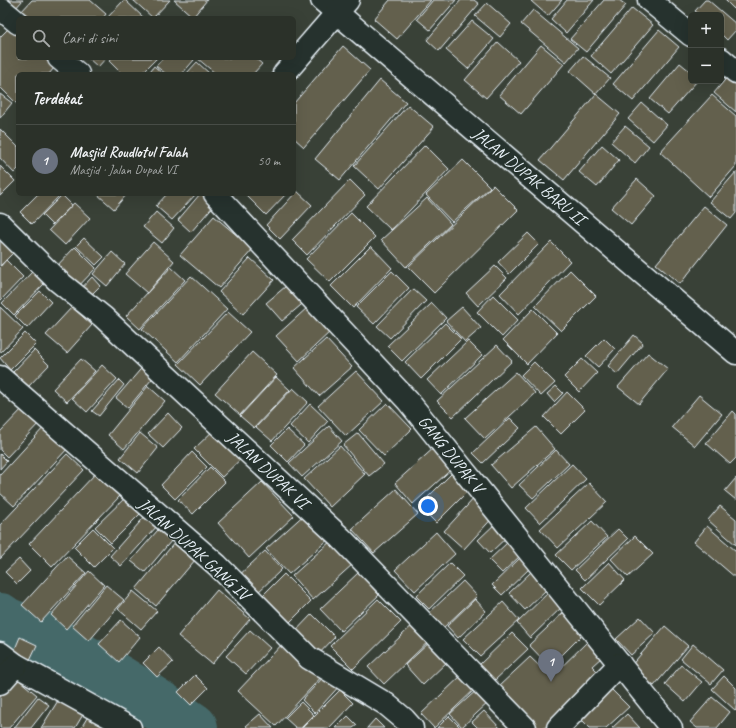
<!DOCTYPE html>
<html lang="id">
<head>
<meta charset="utf-8">
<style>
	:root { --surface:#2b3129; --page:#333931; --text:#f1f3f6; --muted:#a6a9a8; --line:#474c46; --accent:#ff9aa2 }
	body { margin:0; font-family:Caveat,sans-serif; background:var(--page); color:var(--text) }
	.controls { position:absolute; right:12px; top:12px; display:grid; overflow:hidden; border-radius:6px; box-shadow:0 4px 16px #0002 }
	.controls button { width:36px; height:36px; display:grid; place-items:center; padding:0; border:0; border-bottom:1px solid var(--line); background:var(--surface); color:var(--text); font:20px sans-serif }
	.you { position:absolute; left:428px; top:506px; width:14px; height:14px; margin:-10px; border:3px solid #fff; border-radius:50%; background:#1a73e8; box-shadow:0 0 0 6px #1a73e833 }
	.badge { display:grid; place-items:center; width:26px; height:26px; border-radius:50%; background:var(--accent); color:#fff; font-size:13px; font-weight:700 }
	.pin { position:absolute; translate:-50% -33px; filter:drop-shadow(0 1px 2px #0008) }
	.pin::after { content:''; position:absolute; top:21px; width:14px; height:12px; background:inherit; clip-path:polygon(0 0,100% 0,50% 100%) }
	.list { margin:0; padding:0; list-style:none }
	h2 { display:flex; justify-content:space-between; align-items:center; height:52px; margin:0; padding:0 16px; font-size:17px }
	h2 small { font-size:13px; font-weight:400; color:var(--muted) }
	.list li { display:grid; grid-template-columns:26px 1fr auto; gap:12px; align-items:center; box-sizing:border-box; height:72px; padding:0 16px; border-top:1px solid var(--line) }
	.list b { display:block; font-size:15px; white-space:nowrap }
	.list p { margin:0; font-size:13px; white-space:nowrap; color:var(--muted) }
	.list em { font-size:13px; font-style:normal; color:var(--muted) }
	.icon { flex:none; width:22px; height:22px; fill:none; stroke:currentColor; stroke-width:2; stroke-linecap:round; stroke-linejoin:round }
	.map { position:relative; flex:none; width:736px; height:728px; overflow:hidden }
	.search { position:absolute; background:var(--surface); box-shadow:0 4px 16px #0002; left:16px; top:16px; width:280px; height:44px; display:flex; align-items:center; gap:10px; box-sizing:border-box; padding:0 14px; border-radius:6px; color:var(--muted); font-size:15px }
	.panel { position:absolute; background:var(--surface); box-shadow:0 4px 16px #0002; left:16px; top:72px; width:280px; height:124px; border-radius:6px }
	.map>svg:first-child { display:block }
	.lines { fill:none; stroke-linecap:round; stroke-linejoin:round }
	.river { stroke:#456969; stroke-width:52 }
	.building { fill:#64614e; stroke:#e8f1f8 }
	.minor-casing { stroke:#e8f1f8; stroke-width:25 }
	.minor { stroke:#26332d; stroke-width:22 }
	.labels { text-anchor:middle; dominant-baseline:central; stroke-width:3; stroke-linejoin:round; paint-order:stroke }
	.street-label { font-size:17px; fill:#e8f1f8; stroke:#26332d }
</style>
</head>
<body>
<div class="map">
<svg width="736" height="728" viewBox="0 0 736 728">
	<rect width="100%" height="100%" fill="#394137"/>
	<filter id="ink" filterUnits="userSpaceOnUse"><feTurbulence type="fractalNoise" baseFrequency=".025" numOctaves="2"/><feDisplacementMap in="SourceGraphic" scale="8" xChannelSelector="R" yChannelSelector="G"/><feConvolveMatrix kernelMatrix="1 2 1 2 8 2 1 2 1" color-interpolation-filters="sRGB"/></filter>
	<g filter="url(#ink)">
		<g class="lines">
			<path class="river" d="M0,619C11,628 27,628 39,635C91,665 143,694 192,728"/>
		</g>
		<g class="building">
			<path d="M3,0H23L14,10Z"/>
			<path d="M32,0H90L106,14L103,18H26L20,13Z"/>
			<path d="M124,0H125L144,18H107Z"/>
			<path d="M133,0H170L153,18Z"/>
			<path d="M174,0H207L193,17Z"/>
			<path d="M390,0H431L397,39L374,19Z"/>
			<path d="M433,0H456L430,30L417,19Z"/>
			<path d="M461,0H474L479,4L439,51L427,40Z"/>
			<path d="M533,0H562L548,16L531,1Z"/>
			<path d="M567,0H594L566,33L551,19Z"/>
			<path d="M604,0H619L626,5L586,52L570,39Z"/>
			<path d="M705,0H708L736,24V30L727,40L721,34V15H700L695,11Z"/>
			<path d="M725,0H736V6L734,9Z"/>
			<path d="M487,3L511,24L500,37L475,16Z"/>
			<path d="M632,8L653,25L611,74L591,56Z"/>
			<path d="M533,10L578,48L566,62L521,24Z"/>
			<path d="M472,21L494,39L468,69L446,50Z"/>
			<path d="M11,26L18,33V58H44L54,68L49,74H18V105L0,87V37Z"/>
			<path d="M659,30L679,47L633,101L613,84Z"/>
			<path d="M498,42L519,61L486,98L465,80Z"/>
			<path d="M541,45L564,64L521,114L499,95Z"/>
			<path d="M343,46L370,70L304,147L294,138V103Z"/>
			<path d="M583,56L610,78L596,94L570,71Z"/>
			<path d="M88,58H106L98,67Z"/>
			<path d="M112,58H157L141,74H122L109,61Z"/>
			<path d="M163,58H192L194,60L182,74H166L156,66Z"/>
			<path d="M197,58H255L262,64L253,74H216Z"/>
			<path d="M197,62L210,74H186Z"/>
			<path d="M680,63L691,72V81H697L668,114L650,99Z"/>
			<path d="M154,66L163,74H148Z"/>
			<path d="M729,75L736,81V112L714,93Z"/>
			<path d="M380,80L406,102L340,180L315,159Z"/>
			<path d="M0,94L12,103L0,118Z"/>
			<path d="M596,94L620,114L564,180L540,160Z"/>
			<path d="M712,95L736,116V166L709,197L660,152Z"/>
			<path d="M642,103L667,125L653,141L628,119Z"/>
			<path d="M408,105L434,127L379,189L354,166Z"/>
			<path d="M625,126L649,146L635,163L611,142Z"/>
			<path d="M0,129L18,147V169L14,173L0,158Z"/>
			<path d="M425,145L449,169L391,230L366,206Z"/>
			<path d="M602,145L619,160L597,187L579,172Z"/>
			<path d="M463,160L490,187L452,222L426,195Z"/>
			<path d="M0,166L15,181L0,196Z"/>
			<path d="M736,172V213L731,219L710,202Z"/>
			<path d="M637,179L656,196L631,225L611,208Z"/>
			<path d="M350,180L365,195L307,255L292,240Z"/>
			<path d="M493,185L518,210L434,293L408,267Z"/>
			<path d="M297,191L312,205L280,239L266,225Z"/>
			<path d="M38,194L60,195L32,224L20,212Z"/>
			<path d="M97,194H127L114,209Z"/>
			<path d="M167,194H196L172,220L156,206Z"/>
			<path d="M200,194H203L215,204L191,232L178,220Z"/>
			<path d="M245,194H286L266,215Z"/>
			<path d="M62,195L72,205L52,225L42,215Z"/>
			<path d="M427,198L451,224L406,267L381,240Z"/>
			<path d="M74,203L90,218L65,245L49,230Z"/>
			<path d="M704,206L727,225L680,284L656,264Z"/>
			<path d="M156,212L174,228L162,243L143,227Z"/>
			<path d="M351,213L375,237L330,282L306,259Z"/>
			<path d="M214,216L253,249L219,288L180,255Z"/>
			<path d="M528,233L539,244L509,274L498,262Z"/>
			<path d="M3,237L16,250L0,266V240Z"/>
			<path d="M84,238L104,257L96,265L76,246Z"/>
			<path d="M153,242L174,261L147,293L125,274Z"/>
			<path d="M551,242L570,261L519,314L500,294Z"/>
			<path d="M371,246L392,268L353,308L331,286Z"/>
			<path d="M75,247L96,268L73,292L52,271Z"/>
			<path d="M112,252L125,264L107,286L93,274Z"/>
			<path d="M250,258L274,280L243,314L219,292Z"/>
			<path d="M6,260L23,277L0,301V267Z"/>
			<path d="M495,266L507,278L478,306L466,293Z"/>
			<path d="M171,267L185,280L140,329L126,316Z"/>
			<path d="M570,270L596,296L561,331L535,306Z"/>
			<path d="M33,271L45,283L14,315L2,303Z"/>
			<path d="M392,271L409,288L374,324L356,307Z"/>
			<path d="M191,276L227,309L178,362L142,329Z"/>
			<path d="M92,277L100,286L85,301L77,293Z"/>
			<path d="M292,281L307,300L282,321L266,303Z"/>
			<path d="M413,289L426,301L390,338L377,326Z"/>
			<path d="M40,291L51,302L27,328L15,316Z"/>
			<path d="M493,295L518,320L502,337L477,312Z"/>
			<path d="M432,303L446,318L402,361L387,346Z"/>
			<path d="M0,307L23,329L0,353Z"/>
			<path d="M72,307L92,325L67,353L46,335Z"/>
			<path d="M308,307L331,331L299,361L276,336Z"/>
			<path d="M462,307L481,328L465,342L446,321Z"/>
			<path d="M533,309L557,333L527,364L503,340Z"/>
			<path d="M228,312L250,332L200,385L178,364Z"/>
			<path d="M445,323L461,339L421,379L405,362Z"/>
			<path d="M25,333L36,344L10,370L0,358Z"/>
			<path d="M634,335L643,343L617,374L608,366Z"/>
			<path d="M604,338L615,349L598,367L586,356Z"/>
			<path d="M326,339L352,367L319,396L294,368Z"/>
			<path d="M468,341L482,355L441,395L427,380Z"/>
			<path d="M497,345L512,361L453,417L437,401Z"/>
			<path d="M34,350L49,365L28,387L13,372Z"/>
			<path d="M252,352L277,375L240,415L215,393Z"/>
			<path d="M648,353L668,369L639,404L618,387Z"/>
			<path d="M81,359L95,371L67,402L53,389Z"/>
			<path d="M582,359L597,373L579,392L564,377Z"/>
			<path d="M534,362L555,383L541,396L521,375Z"/>
			<path d="M145,364L156,374L128,408L116,398Z"/>
			<path d="M102,365L117,379L87,412L72,398Z"/>
			<path d="M356,371L384,401L346,436L318,406Z"/>
			<path d="M516,372L535,393L485,439L465,418Z"/>
			<path d="M276,377L290,390L254,428L240,416Z"/>
			<path d="M119,380L124,385L99,416L92,411Z"/>
			<path d="M148,386L165,401L124,449L108,435Z"/>
			<path d="M556,386L563,393L554,402L547,394Z"/>
			<path d="M293,388L308,402L272,441L256,427Z"/>
			<path d="M567,392L585,410L561,434L544,417Z"/>
			<path d="M699,395L722,414L695,446L672,427Z"/>
			<path d="M387,403L412,429L384,456L359,430Z"/>
			<path d="M310,404L328,421L308,443L290,426Z"/>
			<path d="M25,406L41,421L7,457L0,450V432Z"/>
			<path d="M733,411L736,414V458L730,464L706,443Z"/>
			<path d="M168,413L182,428L163,448L148,434Z"/>
			<path d="M510,418L520,428L483,463L473,453Z"/>
			<path d="M46,425L69,447L14,506L0,493V475Z"/>
			<path d="M218,426L246,454L222,477L194,449Z"/>
			<path d="M329,426L342,441L302,477L289,463Z"/>
			<path d="M536,427L555,449L511,488L491,465Z"/>
			<path d="M287,429L304,445L288,462L271,445Z"/>
			<path d="M140,433L158,448L138,473L120,458Z"/>
			<path d="M358,433L384,464L369,476L343,445Z"/>
			<path d="M340,446L365,474L330,507L304,479Z"/>
			<path d="M436,446L455,466L413,504L395,483Z"/>
			<path d="M556,450L569,464L533,498L519,485Z"/>
			<path d="M192,452L207,467L175,499L161,485Z"/>
			<path d="M0,454L7,461L0,469Z"/>
			<path d="M67,454L84,470L0,559V525Z"/>
			<path d="M572,464L586,479L540,523L526,508Z"/>
			<path d="M210,467L225,482L193,514L178,500Z"/>
			<path d="M455,470L472,487L436,523L419,506Z"/>
			<path d="M96,473L120,496L52,567L29,544Z"/>
			<path d="M736,478V500L725,491Z"/>
			<path d="M262,482L294,516L249,558L218,523Z"/>
			<path d="M589,483L607,502L558,548L540,529Z"/>
			<path d="M396,489L418,514L374,553L352,529Z"/>
			<path d="M129,494L144,510L111,543L95,527Z"/>
			<path d="M477,495L497,513L464,549L444,531Z"/>
			<path d="M720,506L736,519V545L708,520Z"/>
			<path d="M308,511L331,537L289,574L266,549Z"/>
			<path d="M147,514L158,525L121,566L110,556Z"/>
			<path d="M498,521L510,534L490,553L478,540Z"/>
			<path d="M592,521L607,537L571,570L556,555Z"/>
			<path d="M164,523L177,534L145,572L131,561Z"/>
			<path d="M707,526L736,551V578L694,542Z"/>
			<path d="M93,528L113,548L94,567L74,547Z"/>
			<path d="M618,529L628,539L585,580L575,570Z"/>
			<path d="M436,532L455,554L415,591L395,570Z"/>
			<path d="M180,536L201,553L156,606L136,589Z"/>
			<path d="M635,536L653,554L628,577L611,559Z"/>
			<path d="M332,540L353,564L313,600L292,576Z"/>
			<path d="M508,542L521,555L502,573L489,560Z"/>
			<path d="M265,551L282,569L253,597L235,579Z"/>
			<path d="M67,556L86,573L41,622L22,605Z"/>
			<path d="M520,558L530,568L502,595L492,585Z"/>
			<path d="M19,559L30,571L17,584L5,572Z"/>
			<path d="M609,562L625,580L599,605L582,588Z"/>
			<path d="M450,563L463,576L429,609L416,596Z"/>
			<path d="M89,571L104,585L66,629L51,615Z"/>
			<path d="M359,572L379,595L341,631L320,609Z"/>
			<path d="M531,572L547,589L525,610L509,593Z"/>
			<path d="M284,574L311,601L286,626L259,599Z"/>
			<path d="M463,581L477,596L443,628L429,613Z"/>
			<path d="M106,585L124,600L89,641L72,626Z"/>
			<path d="M552,589L566,603L530,638L517,623Z"/>
			<path d="M217,590L250,619L212,664L178,636Z"/>
			<path d="M133,591L157,611L141,629L118,609Z"/>
			<path d="M378,599L401,622L353,669L330,646Z"/>
			<path d="M475,599L486,611L458,638L447,626Z"/>
			<path d="M503,602L519,620L480,656L463,639Z"/>
			<path d="M566,610L586,631L550,667L529,645Z"/>
			<path d="M312,614L335,637L314,659L291,636Z"/>
			<path d="M640,617L655,633L631,655L616,639Z"/>
			<path d="M121,620L140,637L119,662L99,644Z"/>
			<path d="M418,620L434,636L384,684L368,667Z"/>
			<path d="M665,626L688,646L654,686L630,667Z"/>
			<path d="M250,630L270,648L246,674L226,656Z"/>
			<path d="M512,633L528,649L494,681L479,665Z"/>
			<path d="M20,637L37,645L28,664L12,656Z"/>
			<path d="M286,640L324,674L276,726L238,691Z"/>
			<path d="M431,641L449,660L423,685L405,665Z"/>
			<path d="M587,642L602,657L592,666L603,677L549,728H533L531,726L535,723L499,686L530,657L551,677Z"/>
			<path d="M693,644L723,670L711,684L681,659Z"/>
			<path d="M159,647L173,662L157,677L143,663Z"/>
			<path d="M681,665L702,682L685,702L665,684Z"/>
			<path d="M328,672L341,684L315,713L302,700Z"/>
			<path d="M463,674L476,688L434,728L421,714Z"/>
			<path d="M13,675L37,695L9,728H0V691Z"/>
			<path d="M195,675L208,688L191,705L178,692Z"/>
			<path d="M724,676L736,688V711L712,689Z"/>
			<path d="M610,688L629,707L606,728H590L579,717Z"/>
			<path d="M478,689L490,701L462,727L450,714Z"/>
			<path d="M340,690L353,703L329,728H302Z"/>
			<path d="M38,697L49,705L31,728H14Z"/>
			<path d="M712,697L730,712L717,728H697L690,722Z"/>
			<path d="M59,699L84,713L75,728H41Z"/>
			<path d="M301,702L314,715L301,728H296L285,718Z"/>
			<path d="M484,711L500,728H478L472,722Z"/>
			<path d="M90,713L114,728H81Z"/>
			<path d="M260,714L273,728H248L246,726Z"/>
			<path d="M627,714L640,728H612Z"/>
			<path d="M348,716L357,725L353,728H336Z"/>
			<path d="M449,716L461,728H437Z"/>
			<path d="M375,719L384,728H367Z"/>
		</g>
		<g class="lines">
			<g class="minor-casing">
				<g id="minor">
					<path d="M322,0L736,353"/>
					<path d="M649,0L691,35"/>
					<path d="M0,8L18,23"/>
					<path d="M59,58L78,74"/>
					<path d="M721,59L736,72"/>
					<path d="M284,74L348,0"/>
					<path d="M215,194L408,401L671,728"/>
					<path d="M0,224L58,281L103,317L341,538L525,728"/>
					<path d="M0,377L217,565L309,658L386,704L404,719L412,728"/>
					<path d="M0,653L16,665L130,728"/>
					<path d="M0,683L16,665"/>
					<path d="M558,728L620,664"/>
				</g>
			</g>
			<use href="#minor" class="minor"/>
		</g>
	</g>
	<g class="labels">
		<g class="street-label">
			<text transform="translate(529 176) rotate(40)">JALAN DUPAK BARU II</text>
			<text transform="translate(451 454) rotate(51)">GANG DUPAK V</text>
			<text transform="translate(268 470) rotate(43)">JALAN DUPAK VI</text>
			<text transform="translate(194 549) rotate(42)">JALAN DUPAK GANG IV</text>
		</g>
	</g>
</svg>
<div class="controls">
<button>+</button>
<button>−</button>
</div>
<div class="you"></div>
<div class="pin badge" style="left:551px;top:682px;background:#6b7280">1</div>
<div class="search"><svg class="icon" aria-label="search" viewBox="0 0 24 24"><circle cx="10" cy="10" r="6"/><path d="M15 15l6 6"/></svg>Cari di sini</div>
<section class="panel">
<h2>Terdekat<small></small></h2>
<ul class="list">
<li><span class="badge" style="background:#6b7280">1</span><div><b>Masjid Roudlotul Falah</b><p>Masjid · Jalan Dupak VI</p></div><em>50 m</em></li>
</ul>
</section>
</div>
</body>
</html>
